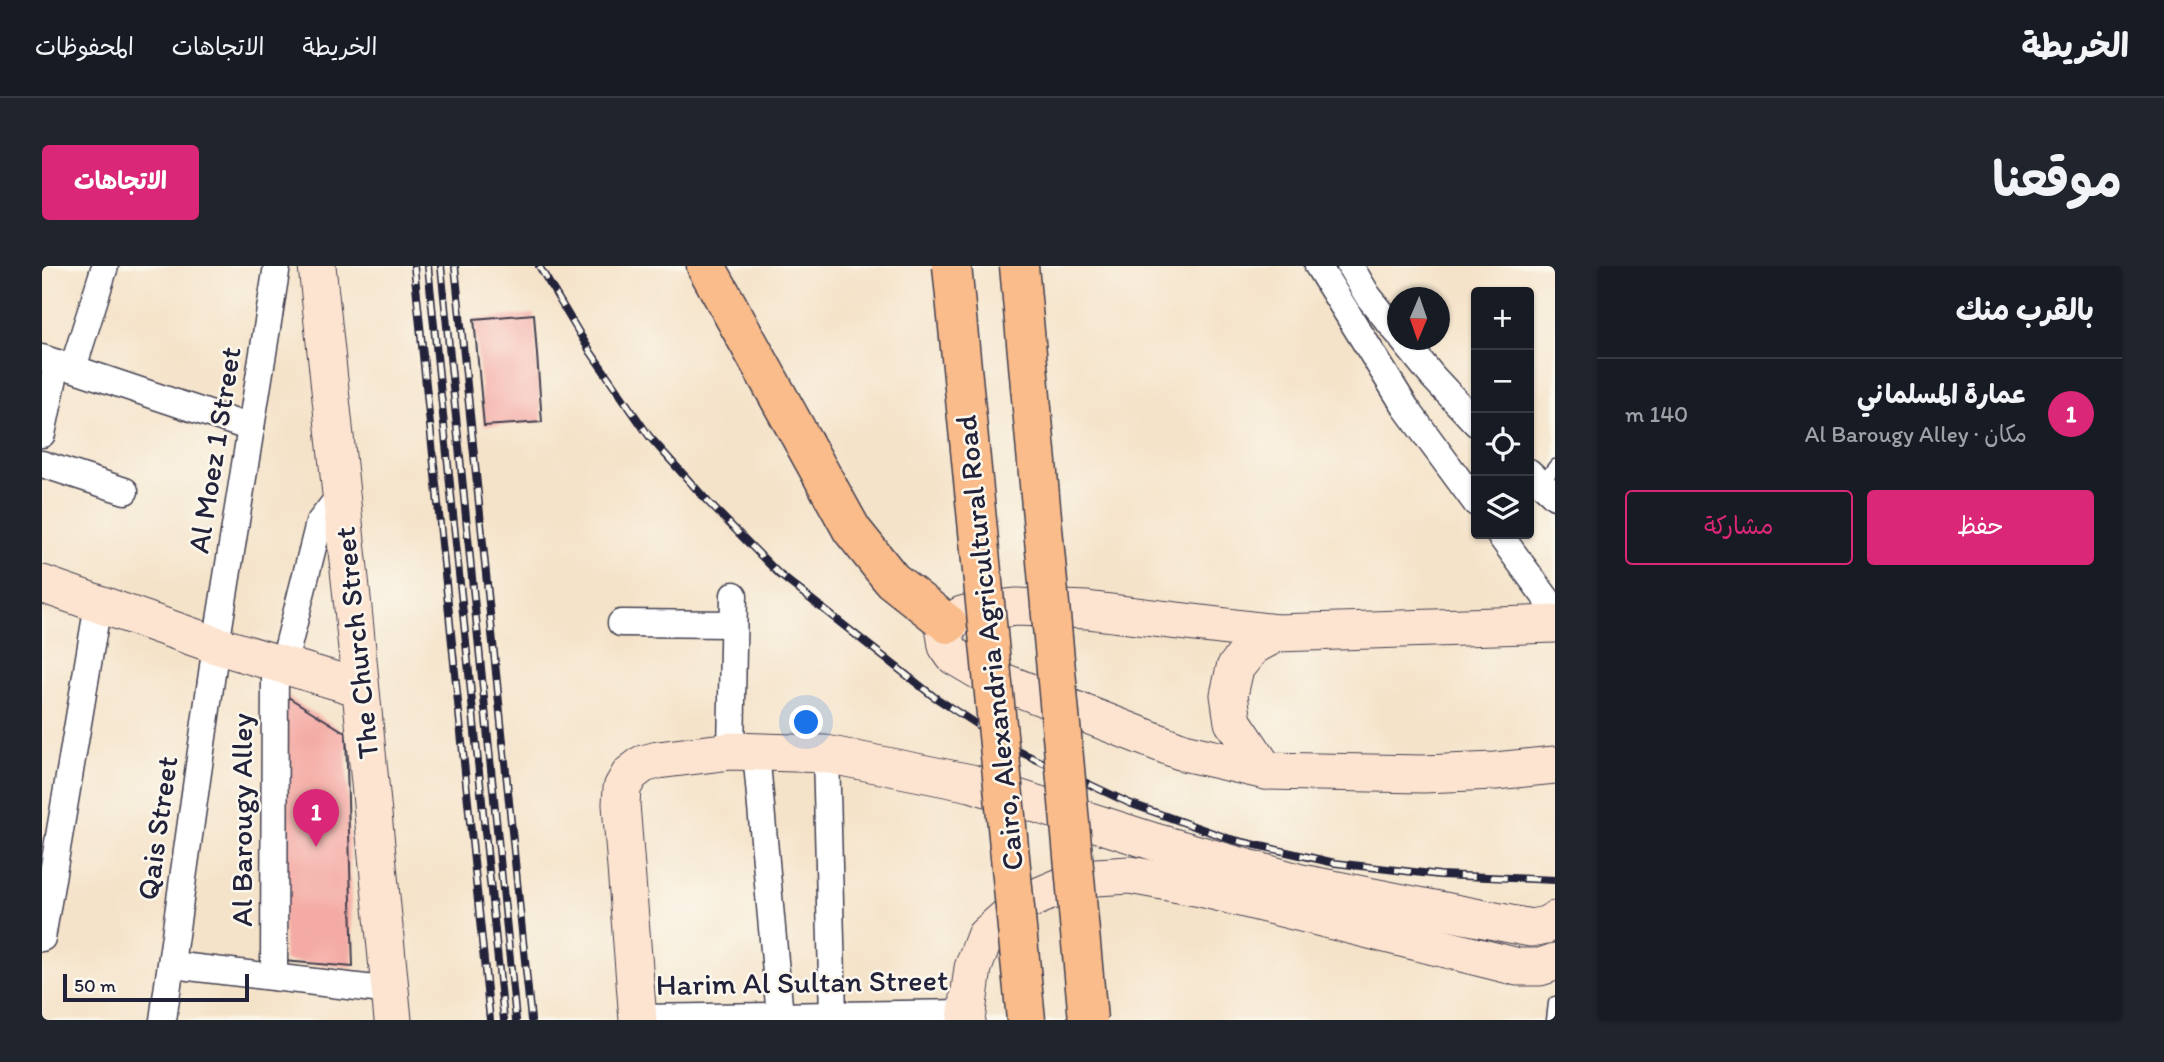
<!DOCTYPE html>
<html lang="ar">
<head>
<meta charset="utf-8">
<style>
	:root { --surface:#171b24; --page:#20242c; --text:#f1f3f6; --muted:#9ea1a6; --line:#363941; --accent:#db2777 }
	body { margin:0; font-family:Itim,"Playpen Sans Arabic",sans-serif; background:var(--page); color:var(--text); direction:rtl }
	.controls { position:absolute; right:21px; top:21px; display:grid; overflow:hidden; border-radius:7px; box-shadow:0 2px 5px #0004 }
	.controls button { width:63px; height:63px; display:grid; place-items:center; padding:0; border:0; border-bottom:2px solid var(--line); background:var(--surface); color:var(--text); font:35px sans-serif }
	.compass { position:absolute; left:1345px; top:21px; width:63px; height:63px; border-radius:50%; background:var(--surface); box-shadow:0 2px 5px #0004; rotate:182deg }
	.scale { position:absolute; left:21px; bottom:18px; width:186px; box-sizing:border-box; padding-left:7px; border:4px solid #22223b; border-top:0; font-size:19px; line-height:24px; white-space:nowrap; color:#22223b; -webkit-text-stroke:5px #fbf7ec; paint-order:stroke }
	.you { position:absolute; left:765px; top:457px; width:24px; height:24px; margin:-18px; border:5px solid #fff; border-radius:50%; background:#1a73e8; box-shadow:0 0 0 10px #1a73e833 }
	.badge { display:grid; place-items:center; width:46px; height:46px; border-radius:50%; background:var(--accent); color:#fff; font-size:23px; font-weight:700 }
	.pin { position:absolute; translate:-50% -58px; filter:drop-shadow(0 2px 4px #0008) }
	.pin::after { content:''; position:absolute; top:37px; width:24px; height:21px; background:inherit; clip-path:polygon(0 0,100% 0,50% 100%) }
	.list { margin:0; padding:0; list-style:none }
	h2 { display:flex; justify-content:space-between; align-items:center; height:91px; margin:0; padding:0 28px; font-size:30px }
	h2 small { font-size:23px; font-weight:400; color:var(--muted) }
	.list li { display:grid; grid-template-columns:46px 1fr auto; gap:21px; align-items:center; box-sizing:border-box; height:112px; padding:0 28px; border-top:2px solid var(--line) }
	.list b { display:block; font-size:26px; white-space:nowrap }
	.list p { margin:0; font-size:23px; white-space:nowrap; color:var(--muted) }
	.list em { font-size:23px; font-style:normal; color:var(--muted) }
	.actions { display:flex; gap:14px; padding:21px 28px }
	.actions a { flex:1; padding:16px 0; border:2px solid var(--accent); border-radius:7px; text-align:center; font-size:24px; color:var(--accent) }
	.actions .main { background:var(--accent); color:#fff }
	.icon { flex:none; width:38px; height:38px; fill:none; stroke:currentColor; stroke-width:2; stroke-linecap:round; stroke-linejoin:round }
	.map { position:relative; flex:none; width:1513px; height:754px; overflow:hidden; direction:ltr; border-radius:7px }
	header { display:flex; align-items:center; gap:42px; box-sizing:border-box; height:98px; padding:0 35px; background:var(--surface); border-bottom:2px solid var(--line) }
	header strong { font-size:33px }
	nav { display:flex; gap:38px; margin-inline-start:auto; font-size:24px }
	.intro { display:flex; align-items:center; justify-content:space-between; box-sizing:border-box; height:168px; padding:0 42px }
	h1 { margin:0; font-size:49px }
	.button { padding:18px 32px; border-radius:7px; background:var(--accent); color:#fff; font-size:24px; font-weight:700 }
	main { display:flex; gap:42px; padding:0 42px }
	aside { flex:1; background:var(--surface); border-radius:7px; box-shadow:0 2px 5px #0004 }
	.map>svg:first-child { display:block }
	.building { fill:#f4aba5 }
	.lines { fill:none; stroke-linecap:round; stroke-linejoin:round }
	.service-casing { stroke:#423f50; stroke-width:15 }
	.minor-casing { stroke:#423f50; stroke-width:29 }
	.secondary-casing { stroke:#423f50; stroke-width:39 }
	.trunk-casing { stroke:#423f50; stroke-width:41 }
	.service { stroke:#fff; stroke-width:12 }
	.minor { stroke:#fff; stroke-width:26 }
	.secondary { stroke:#fde4d0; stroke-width:37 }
	.trunk { stroke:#f9bc8a; stroke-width:38 }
	.rail-casing { stroke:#22223b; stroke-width:8 }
	.rail { stroke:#fbf7ec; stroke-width:5; stroke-dasharray:16; stroke-linecap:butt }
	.trunk-bridge-casing { stroke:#423f50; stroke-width:41; stroke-linecap:butt }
	.trunk-bridge { stroke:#f9bc8a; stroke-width:38 }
	.labels { text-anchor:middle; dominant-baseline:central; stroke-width:5; stroke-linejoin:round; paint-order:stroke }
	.street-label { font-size:30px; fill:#22223b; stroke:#fbf7ec }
</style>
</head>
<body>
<header>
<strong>الخريطة</strong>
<nav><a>الخريطة</a><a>الاتجاهات</a><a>المحفوظات</a></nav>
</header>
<div class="intro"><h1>موقعنا</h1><a class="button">الاتجاهات</a></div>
<main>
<aside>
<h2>بالقرب منك<small></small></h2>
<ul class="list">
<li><span class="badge">1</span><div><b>عمارة المسلماني</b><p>مكان · Al Barougy Alley</p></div><em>140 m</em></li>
</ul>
<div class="actions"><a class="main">حفظ</a><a>مشاركة</a></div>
</aside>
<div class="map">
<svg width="1513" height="754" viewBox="0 0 1513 754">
	<rect width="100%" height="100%" fill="#fbf7ec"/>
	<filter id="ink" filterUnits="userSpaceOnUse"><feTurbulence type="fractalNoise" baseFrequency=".0143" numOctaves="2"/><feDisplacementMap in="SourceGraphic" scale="14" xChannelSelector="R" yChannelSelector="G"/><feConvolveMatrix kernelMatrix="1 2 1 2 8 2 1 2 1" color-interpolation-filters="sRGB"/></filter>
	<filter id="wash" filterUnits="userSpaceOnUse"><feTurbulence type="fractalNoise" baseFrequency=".00686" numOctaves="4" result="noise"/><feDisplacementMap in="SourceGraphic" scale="28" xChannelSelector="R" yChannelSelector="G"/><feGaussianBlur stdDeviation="1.57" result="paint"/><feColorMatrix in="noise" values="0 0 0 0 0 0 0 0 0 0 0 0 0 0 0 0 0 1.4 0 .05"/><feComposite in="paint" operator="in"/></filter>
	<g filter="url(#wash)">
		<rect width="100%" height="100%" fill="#f5e3c9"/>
		<g id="blocks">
			<g class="building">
				<path d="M492,48L500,156L442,160L432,53Z"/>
				<path d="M238,426L304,467L311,701L242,695Z"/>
			</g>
		</g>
	</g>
	<g filter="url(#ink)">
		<use href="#blocks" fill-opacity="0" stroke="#423f50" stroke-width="2"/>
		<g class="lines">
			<g class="service-casing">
				<g id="service">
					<path d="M1500,218L1513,200"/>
					<path d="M1511,754L1513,737"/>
				</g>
			</g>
			<g class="minor-casing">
				<g id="minor">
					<path d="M1276,0L1364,142L1434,237"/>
					<path d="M1308,0L1326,30L1356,67"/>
					<path d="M1361,74L1391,111L1434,157"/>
					<path d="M0,92L209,162"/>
					<path d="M31,102L63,0"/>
					<path d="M0,168L15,97"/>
					<path d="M0,198L83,225"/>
					<path d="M1487,206L1513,230"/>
					<path d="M1457,268L1513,344"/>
					<path d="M579,357L691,358"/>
					<path d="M241,400L277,257L290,240L299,235"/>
					<path d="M689,485L692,329"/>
					<path d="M714,486L738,750"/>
					<path d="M784,488L791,749"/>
					<path d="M0,672L56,338"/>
					<path d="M130,699L349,725"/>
					<path d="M232,711L233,397"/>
					<path d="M596,752L924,747"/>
					<path d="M121,754L174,379L235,0"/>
				</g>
			</g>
			<g class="secondary-casing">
				<g id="secondary">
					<path d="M275,0L310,332L351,754"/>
					<path d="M0,318L174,379L318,422"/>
					<path d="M1513,358L1235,367L1045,344L975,341L936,345L920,349L906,358L903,367L905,380L912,390L946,410L1141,486L1224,505L1381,508L1453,505L1513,499"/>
					<path d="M1224,505L1191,456L1187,429L1193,402L1211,380L1235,367"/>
					<path d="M596,754L579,538L580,522L588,508L601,498L616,494L689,485L784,488L929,517L1113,576L1259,617L1489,662L1504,659L1513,654"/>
					<path d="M924,754L931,702L943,670L980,637L1023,619L1054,611L1088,609L1159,622L1476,701H1498L1513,696"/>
				</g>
			</g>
			<g class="trunk-casing">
				<path id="trunk" d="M664,0L810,264L850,314L906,358"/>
			</g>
			<use href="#service" class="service"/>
			<use href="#minor" class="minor"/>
			<use href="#secondary" class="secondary"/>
			<use href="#trunk" class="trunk"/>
			<g class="rail-casing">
				<g id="rail">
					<path d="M372,0L448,754"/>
					<path d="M386,0L462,754"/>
					<path d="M399,0L474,754"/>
					<path d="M413,0L489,754"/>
					<path d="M497,0L548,85L607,170L666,236L737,308L891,430L972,483L1087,537L1188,573L1293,597L1398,609L1513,614"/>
				</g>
			</g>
			<use href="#rail" class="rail"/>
			<g class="trunk-bridge-casing">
				<g id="trunk-bridge">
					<path d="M910,0L984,754"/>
					<path d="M977,0L1046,754"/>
				</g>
			</g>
			<use href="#trunk-bridge" class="trunk-bridge"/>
		</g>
	</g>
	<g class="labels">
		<g class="street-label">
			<text transform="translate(172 184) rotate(-81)">Al Moez 1 Street</text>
			<text transform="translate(314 377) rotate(-96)">The Church Street</text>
			<text transform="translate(947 377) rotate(-96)">Cairo, Alexandria Agricultural Road</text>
			<text transform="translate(199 554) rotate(-90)">Al Barougy Alley</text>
			<text transform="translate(115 562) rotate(-82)">Qais Street</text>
			<text transform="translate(760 716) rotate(-1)">Harim Al Sultan Street</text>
		</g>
	</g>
</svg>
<div class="controls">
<button>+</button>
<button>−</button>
<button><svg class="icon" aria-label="locate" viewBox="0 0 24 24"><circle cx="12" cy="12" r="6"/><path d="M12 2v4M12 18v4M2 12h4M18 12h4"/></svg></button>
<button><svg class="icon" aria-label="layers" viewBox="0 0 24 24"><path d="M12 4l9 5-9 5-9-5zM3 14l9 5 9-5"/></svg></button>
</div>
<svg class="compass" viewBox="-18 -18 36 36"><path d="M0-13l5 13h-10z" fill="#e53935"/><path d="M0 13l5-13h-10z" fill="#9ea1a6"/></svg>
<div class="scale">50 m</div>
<div class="you"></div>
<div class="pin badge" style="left:274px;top:581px">1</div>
</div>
</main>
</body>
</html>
